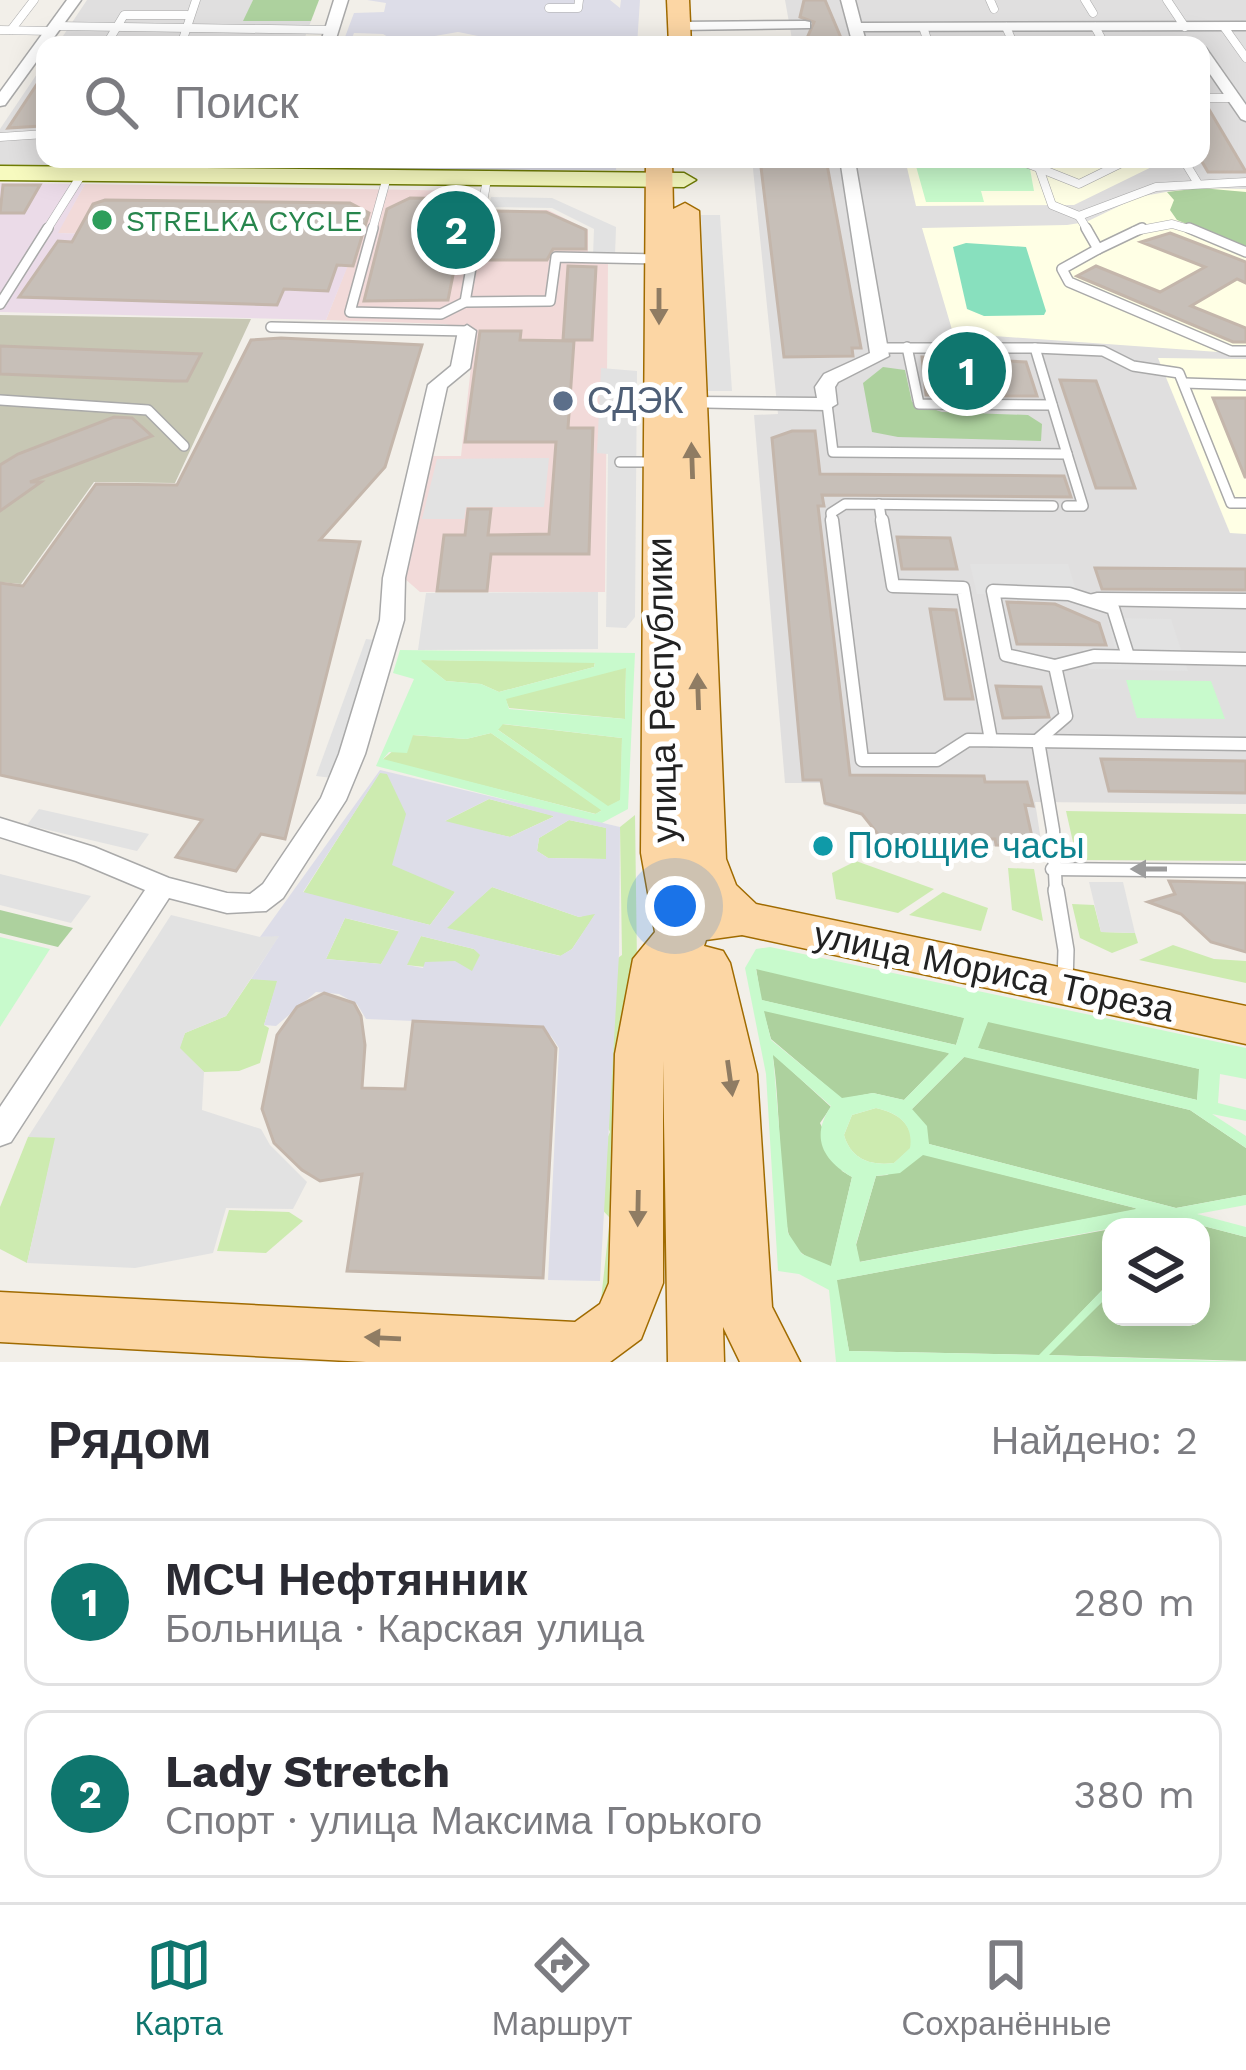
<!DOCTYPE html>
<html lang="ru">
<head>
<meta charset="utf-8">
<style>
	:root { --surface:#fff; --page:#f7f7f7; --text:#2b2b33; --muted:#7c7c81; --line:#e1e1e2; --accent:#0f766e }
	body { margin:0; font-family:"Work Sans",sans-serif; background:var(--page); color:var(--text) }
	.controls { position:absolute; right:36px; bottom:36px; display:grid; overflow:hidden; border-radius:24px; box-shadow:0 6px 30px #0003 }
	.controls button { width:108px; height:108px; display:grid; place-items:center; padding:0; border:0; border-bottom:3px solid var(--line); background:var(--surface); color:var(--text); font:60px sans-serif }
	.you { position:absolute; left:675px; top:906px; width:42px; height:42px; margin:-30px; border:9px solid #fff; border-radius:50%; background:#1a73e8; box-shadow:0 0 0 18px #1a73e833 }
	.badge { display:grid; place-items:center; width:78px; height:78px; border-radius:50%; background:var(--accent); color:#fff; font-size:39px; font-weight:700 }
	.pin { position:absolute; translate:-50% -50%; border:6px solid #fff; box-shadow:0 3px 12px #0006 }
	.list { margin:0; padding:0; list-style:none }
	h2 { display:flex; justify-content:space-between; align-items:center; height:156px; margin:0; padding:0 48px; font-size:51px }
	h2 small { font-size:39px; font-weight:400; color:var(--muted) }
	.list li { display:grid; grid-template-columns:78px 1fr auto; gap:36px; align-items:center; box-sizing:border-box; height:168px; margin:0 24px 24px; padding:0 24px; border:3px solid var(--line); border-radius:24px }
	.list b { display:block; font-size:45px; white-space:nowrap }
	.list p { margin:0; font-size:39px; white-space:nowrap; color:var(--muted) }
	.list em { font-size:39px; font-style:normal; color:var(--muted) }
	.icon { flex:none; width:66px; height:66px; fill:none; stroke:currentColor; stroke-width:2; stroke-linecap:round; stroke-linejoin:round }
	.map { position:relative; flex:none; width:1246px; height:1362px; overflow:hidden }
	.search { position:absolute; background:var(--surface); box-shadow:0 6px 30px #0003; left:36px; right:36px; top:36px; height:132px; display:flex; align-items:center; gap:30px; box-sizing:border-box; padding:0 42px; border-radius:24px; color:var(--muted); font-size:45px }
	.sheet { height:540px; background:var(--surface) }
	nav { display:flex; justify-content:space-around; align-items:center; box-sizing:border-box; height:168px; border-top:3px solid var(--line); background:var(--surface); font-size:33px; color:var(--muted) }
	nav a { display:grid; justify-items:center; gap:6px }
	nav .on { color:var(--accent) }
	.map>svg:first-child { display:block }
	.residential { fill:#e0dfdf }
	.commercial { fill:#f2dad9 }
	.industrial { fill:#ebdbe8 }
	.education { fill:#ffffe5 }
	.construction { fill:#c7c7b4 }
	.grass { fill:#cdebb0 }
	.forest { fill:#add19e }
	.park { fill:#c8facc; fill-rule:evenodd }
	.pitch { fill:#88e0be }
	.parking { fill:#e2e2e2 }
	.plaza { fill:#dddde8; fill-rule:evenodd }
	.building { fill:#c7bfb8; stroke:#c4b6ab; stroke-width:3 }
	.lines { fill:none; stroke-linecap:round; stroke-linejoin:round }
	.lane-far3-casing { stroke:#a9a9a9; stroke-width:9 }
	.lane-far2-casing { stroke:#a9a9a9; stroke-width:12 }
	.lane-far1-casing { stroke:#a9a9a9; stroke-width:15 }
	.lane-casing { stroke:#a9a9a9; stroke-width:18 }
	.street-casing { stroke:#a9a9a9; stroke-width:3 }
	.secondary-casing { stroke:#707d05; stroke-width:3 }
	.primary-casing { stroke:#a06b00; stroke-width:3 }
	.lane-far3 { stroke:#fff; stroke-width:8 }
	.lane-far2 { stroke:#fff; stroke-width:9 }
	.lane-far1 { stroke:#fff; stroke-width:12 }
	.lane { stroke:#fff; stroke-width:15 }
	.street { fill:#fff; fill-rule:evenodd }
	.secondary { fill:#f7fabf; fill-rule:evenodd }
	.primary { fill:#fcd6a4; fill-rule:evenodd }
	.oneway { fill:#8f7c63 }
	.oneway2 { fill:#9c9c9c }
	.leisure-dot { fill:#2e9e5b; stroke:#fff; stroke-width:4.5 }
	.service-dot { fill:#5c6f8a; stroke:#fff; stroke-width:4.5 }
	.culture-dot { fill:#0f9aa8; stroke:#fff; stroke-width:4.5 }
	.labels { text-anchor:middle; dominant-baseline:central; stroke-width:10; stroke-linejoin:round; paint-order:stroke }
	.far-leisure-label { font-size:30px; fill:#27864d; stroke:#fff; text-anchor:start }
	.service-label { font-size:36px; fill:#4e5e75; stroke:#fff; text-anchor:start }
	.street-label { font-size:36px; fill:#222; stroke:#fff }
	.culture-label { font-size:36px; fill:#0d838f; stroke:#fff; text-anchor:start }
</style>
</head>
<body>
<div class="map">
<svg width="1246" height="1362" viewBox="0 0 1246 1362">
	<rect width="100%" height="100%" fill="#f2efe9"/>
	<g class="residential">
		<path d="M87,0H253L244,21H311L302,45H57Z"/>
		<path d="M785,0H1246V804L1035,802L1042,847L880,844L870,822L855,812L825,806L821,783H785L754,415L778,414L752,159H1201V45H793Z"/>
		<path d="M45,62V159H259L256,168L0,166V129Z"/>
	</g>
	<path class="commercial" d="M85,184L469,191L466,210H548L588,230V262L608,263L605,592H420L404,578L432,456H461L475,331L445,324L326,320L356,244L57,233Z"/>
	<path class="industrial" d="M0,183L85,184L58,233L357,243L326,320L0,312Z"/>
	<g class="education">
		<path d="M905,159H1166V160L1074,205L916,206Z"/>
		<path d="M1188,188L1246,189V354L953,333L922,228L1067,225L1086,222L1138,197Z"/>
		<path d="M1158,358L1246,359V534L1230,533Z"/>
	</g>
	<path class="construction" d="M0,315L251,319L175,483L94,482L21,584L0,582Z"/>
	<g class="grass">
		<path d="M419,660L595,662L594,667L499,692L481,684L446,681Z"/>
		<path d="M626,667L625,719L509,708L505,698Z"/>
		<path d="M502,724L622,738L621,800L608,807L497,729Z"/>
		<path d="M491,733L602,810L596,814L382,760L412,735L466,739Z"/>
		<path d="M380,772L387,773L455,892L430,925L303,893Z"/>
		<path d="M489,799L555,816L510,837L443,822Z"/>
		<path d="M1066,811L1246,814V861L1077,860Z"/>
		<path d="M635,815L637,964L612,1287L601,1300L610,1218L595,1202L599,1156L610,1132L591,1089L607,966L622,955L620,827Z"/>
		<path d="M569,820L607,828L606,859L548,858L537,851L539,838Z"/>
		<path d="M856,861L934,889L898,913L836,899L832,873Z"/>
		<path d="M1008,868L1034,869L1043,921L1012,910Z"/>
		<path d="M492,887L579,917L597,912L572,949L561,956L445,928Z"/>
		<path d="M943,892L988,908L981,931L909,915Z"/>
		<path d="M1072,904L1094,905L1101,932L1135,933L1138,943L1112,953L1080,938Z"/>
		<path d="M345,918L401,932L381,964L326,959Z"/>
		<path d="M421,936L474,949L481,955L473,972L406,965Z"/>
		<path d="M1173,945L1214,959L1246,961V983L1139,960Z"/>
		<path d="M251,979L278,980L264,1025L269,1028L260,1063L239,1071L204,1072L179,1048L185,1033L226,1016Z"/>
		<path d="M876,1108C898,1113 914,1124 911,1148L894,1163C870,1166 851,1159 844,1135L852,1115Z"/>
		<path d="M28,1137H56L27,1263L0,1249V1207Z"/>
		<path d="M229,1210L289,1212L303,1221L266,1253L217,1251Z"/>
	</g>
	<g class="forest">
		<path d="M253,0H319L311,21H243Z"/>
		<path d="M1201,188L1246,192V248L1177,220L1170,210L1174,200L1167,192Z"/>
		<path d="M883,367L905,370L912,402L942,412L1028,415L1042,424L1041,441L898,437L872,432L863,383Z"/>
		<path d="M0,910L73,928L58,947L0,933Z"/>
		<path d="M756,968L965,1018L956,1045L761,1000Z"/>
		<path d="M763,1010L950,1053L904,1100L873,1093L842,1099L771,1039Z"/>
		<path d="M988,1021L1200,1069L1197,1100L977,1048Z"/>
		<path d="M772,1053L831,1107L820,1123L842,1171L852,1177L831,1267C816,1262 800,1256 792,1242C779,1220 781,1092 772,1053Z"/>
		<path d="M965,1056L1190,1110L1246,1148V1195L1176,1208L929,1144L911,1110Z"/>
		<path d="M922,1154L1139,1209L859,1262L856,1245L876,1176L887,1175Z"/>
		<path d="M1188,1222L1246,1237V1361L1047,1355L1111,1293V1317H1201V1227H1182Z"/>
		<path d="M1111,1229V1281L1040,1355L849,1351L836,1280Z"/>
	</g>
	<g class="park">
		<path d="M914,159H1002L1030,169L1034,191H981L984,202H926Z"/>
		<path d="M400,650L635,653L628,809L600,824L376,766L414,679L393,673ZM421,661L422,660L595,663L594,667L499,692L481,684L446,681ZM626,668L625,719L509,709L506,699ZM503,724L622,738L620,800L608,806L498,730ZM491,733L601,810V811L595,814L383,759L389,752L407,753L413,735L466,739Z"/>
		<path d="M1126,680L1211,681L1225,719L1137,718Z"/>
		<path d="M0,937L50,949L0,1027Z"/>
		<path d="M770,947L1246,1048V1079L1220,1074L1218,1103L1246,1110V1121L1212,1114L1246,1136V1148L1190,1110L964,1057L912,1109L927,1126L929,1144L1176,1208L1246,1195V1205L1197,1214L1246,1227V1237L1188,1222L1172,1227L1179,1220L1165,1218L837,1280L849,1351L1039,1355L1111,1281V1293L1049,1355L1246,1362H836L829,1290L799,1274L778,1271L766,1074L745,968L756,949ZM756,969L964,1018L956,1045L762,1000ZM764,1011L948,1053L949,1054L904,1100L873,1093L842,1098L771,1040ZM988,1022L1199,1069L1197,1100L978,1048ZM773,1055L831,1106C811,1136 821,1159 852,1177L831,1266L802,1254L788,1233ZM876,1108C898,1113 914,1124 910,1148L894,1163C870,1166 851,1159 844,1135L852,1115ZM923,1155L1135,1208L1136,1209L860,1262L856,1244L876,1176L900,1173Z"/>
	</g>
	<path class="pitch" d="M966,243L1026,247L1046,311L1044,315L984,316L967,309L953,247Z"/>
	<g class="parking">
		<path d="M491,197L552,198L616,227L615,256H593L594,229L552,208L489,207Z"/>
		<path d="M701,215H720L732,391H708Z"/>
		<path d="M601,368L637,371L635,617L626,628L606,627L608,454L597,453Z"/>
		<path d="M549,458L544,507H466L464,519H422L437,459Z"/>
		<path d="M970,564H1068L1077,594H977Z"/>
		<path d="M598,592V649L418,650L426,593Z"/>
		<path d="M1107,618L1171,619L1188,671L1089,669L1083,649H1115Z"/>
		<path d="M366,639L381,641L332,778L316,776Z"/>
		<path d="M39,809L149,834L137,851L27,825Z"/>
		<path d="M0,874L91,896L71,923L0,905Z"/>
		<path d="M1089,882H1123L1135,933L1101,932Z"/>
		<path d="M171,915L260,937L280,935L226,1016L185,1033L180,1048L204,1072L202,1110L261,1129L270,1145L307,1182L293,1209L226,1208L213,1253L135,1268L27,1263L55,1138L28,1137Z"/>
	</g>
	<g class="plaza">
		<path d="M367,0H610L620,8L621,0H640L637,45H485L483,37L458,32L429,37L424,45H388L390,38L383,34L354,33L349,45H342L354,13L384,12L386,3Z"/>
		<path d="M303,159H508V165L606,166L607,159H617L616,170H299Z"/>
		<path d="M380,770L620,827L619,954L600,1281L548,1280L559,1048L551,1036L536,1026L366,1019L357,1004L339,994L316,992L276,1026L264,1025L277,981L251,979L279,936L260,937ZM380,773L387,774L406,814L392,865L455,892L430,925L303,892ZM489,799L553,816V817L510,837L445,821ZM569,820L606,828V859L548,858L537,851L539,838ZM492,887L579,917L595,914L572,949L560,956L447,928ZM345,918L399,931L381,964L326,959ZM421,936L474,949L480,955L472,971L455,961L425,962L423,968L407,965Z"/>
	</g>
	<g class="building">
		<path d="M804,0H825L844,45H804L814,22L800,17Z"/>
		<path d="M45,72V119L41,126L8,128Z"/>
		<path d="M1201,106H1207L1246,172H1208L1201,160Z"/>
		<path d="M760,159H826L861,348H852L853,356L784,357Z"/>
		<path d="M3,185H40L24,213H0Z"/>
		<path d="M410,198L467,199L464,211H473L463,260H456L448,300L364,301L387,209Z"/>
		<path d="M105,200L350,203L369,213L353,266L337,265L328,291L284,289L277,305L19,297L58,241L72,242L93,204Z"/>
		<path d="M490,211L546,212L586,230V249H553L547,260H482Z"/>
		<path d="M1170,233L1246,262V283L1237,279L1191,306L1246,328V342H1233L1077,276L1096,266L1160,292L1205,267L1141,242Z"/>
		<path d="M568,266L596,267L592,340H563Z"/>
		<path d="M480,331H521L520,340L574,341L568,428H593L589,554H491L487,591H437L444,535H465L468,509H491L488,535L549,534L556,442H465Z"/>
		<path d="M281,338L422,345L385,467L320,540L360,542L285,839L261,834L236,871L176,857L202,820L0,775V583L23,586L96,484L177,485L251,340Z"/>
		<path d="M0,346L201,354L187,381H174L0,374Z"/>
		<path d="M922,357L1026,362L1037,396H1001L998,383H950L955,395H926Z"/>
		<path d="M1060,380L1096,381L1135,488H1096Z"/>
		<path d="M1213,398H1246V477H1245Z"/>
		<path d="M114,417L132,418L152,436L30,482H41L0,511V465L18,454Z"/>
		<path d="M792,431H815L820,474L1064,476L1071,497L822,495L824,506H818L850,775L984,776L985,782H1027L1033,806L1025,805L1034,846L996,845L995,839L881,838L862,814L825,803L821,780H803L772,438Z"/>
		<path d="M897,537L950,538L957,569H902Z"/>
		<path d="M1095,568L1246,569V590L1102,589Z"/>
		<path d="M1007,602L1055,604L1099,623L1106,645L1017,644Z"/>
		<path d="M930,609L956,610L973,699H945Z"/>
		<path d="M996,686L1041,687L1049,717L1003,718Z"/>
		<path d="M1101,759L1246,761V793L1109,791Z"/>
		<path d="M1169,881L1246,883V952L1211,942L1181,914L1148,902L1175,894Z"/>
		<path d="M324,993L354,1003L361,1016L365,1045L362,1088L405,1089L413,1021L543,1027L556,1048L543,1278L347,1271L362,1174L320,1181L302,1170L274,1143L262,1109L277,1035L297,1007Z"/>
	</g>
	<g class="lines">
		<g class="lane-far3-casing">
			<g id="lane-far3">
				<path d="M990,0L994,9"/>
				<path d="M1085,0L1093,13"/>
				<path d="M1167,0L1185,27"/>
				<path d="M549,8H578L579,0"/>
				<path d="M56,26L333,30"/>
				<path d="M923,27L929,45"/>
				<path d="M1006,27L1014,45"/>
				<path d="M1095,27L1105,45"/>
				<path d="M1224,27L1246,58"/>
				<path d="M0,30L52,31"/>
				<path d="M11,30L34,0"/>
				<path d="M106,45L124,15H187"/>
				<path d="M181,45L196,0"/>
				<path d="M1201,98H1233"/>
				<path d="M0,137L45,134"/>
				<path d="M1015,159L1039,168L1052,205L1079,216"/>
				<path d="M1183,159L1197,182"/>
				<path d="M1039,168L1079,184L1130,159"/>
				<path d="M46,231L82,174"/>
				<path d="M372,231L387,177"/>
				<path d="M478,231L487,179"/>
				<path d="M1088,231L1079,216L1156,187L1246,182"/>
				<path d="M1135,231L1172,224L1196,231"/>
			</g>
		</g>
		<g class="lane-far2-casing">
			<g id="lane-far2">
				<path d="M373,228L350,312L441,314L465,302L550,301L556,257L658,259"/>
				<path d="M1086,228L1098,249L1062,269L1069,282L1231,351H1246"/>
				<path d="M1189,228L1246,252"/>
				<path d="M1098,249L1142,228"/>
				<path d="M465,302L478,228"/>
				<path d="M0,304L48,228"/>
				<path d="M271,327L467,331"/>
				<path d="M907,347L919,404L1052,405"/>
				<path d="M882,348H1035L1067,454"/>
				<path d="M1035,348L1103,351L1133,366L1179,373L1231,503H1246"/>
				<path d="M1184,383L1246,385"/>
				<path d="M0,400L148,410L184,446"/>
				<path d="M827,404L833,452L1067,454L1083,506H1067"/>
				<path d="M620,462H655"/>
				<path d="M879,504L882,523"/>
				<path d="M832,523L831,513L845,504L1053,506"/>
			</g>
		</g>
		<g class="lane-far1-casing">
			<g id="lane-far1">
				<path d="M832,520L862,760H937L968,740L1246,744"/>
				<path d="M882,520L893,586L963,588L991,740"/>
				<path d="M1055,666L1006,655L993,591L1069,594L1113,608L1128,656"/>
				<path d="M1038,740L1066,716L1055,666L1094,656L1246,659"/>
				<path d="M1038,741L1053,830L1056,893"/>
				<path d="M1052,869L1246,871"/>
			</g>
		</g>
		<g class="lane-casing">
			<path id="lane" d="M1056,890L1066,950L1065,983"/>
		</g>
		<g class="street-casing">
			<g id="street">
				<path d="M67,0H81L5,105L0,106V92Z"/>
				<path d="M334,0H348L334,45H320Z"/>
				<path d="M841,0H855L861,23L1246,22V30L863,31L867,45H853Z"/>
				<path d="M805,21L810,22V28L679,30L672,26L679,22Z"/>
				<path d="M1201,47L1206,48L1246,105V121L1241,119L1201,61Z"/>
				<path d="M840,159L855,161L889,356L838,382L835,387L837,404L827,410L683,407L680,403L690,397L817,398L815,387L824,374L870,353Z"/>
				<path d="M467,325L476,331L470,368L447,387L405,578L404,620L365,754L346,800L283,898L266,911L227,913L169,898L11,1142L0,1146V1107L145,890L76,861L0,837V818L94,847L169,878L227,893L250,894L263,884L321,798L339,754L380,620L383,578L428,385L451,366L458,331Z"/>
				<path d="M1097,593L1246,594V608L1089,605L1086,600L1089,595Z"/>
			</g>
		</g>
		<g class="secondary-casing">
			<path id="secondary" d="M0,166L684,173L696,180L684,187L0,180Z"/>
		</g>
		<g class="primary-casing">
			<g id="primary">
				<path d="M667,0H689L691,45H669Z"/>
				<path d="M646,159H672L673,209L685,203L699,211L726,859L736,885L756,904L1246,1006V1044L742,935L706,940L704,946L723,951L730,963L757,1074L772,1307L800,1362H740L723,1327L724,1362H668L663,1061V1283L641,1339L610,1362H366L0,1342V1292L575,1322L600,1304L609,1283L615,1054L633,959L655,932L641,853ZM690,881L703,907L696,908Z"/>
			</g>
		</g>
		<use href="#lane-far3" class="lane-far3"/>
		<use href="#lane-far2" class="lane-far2"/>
		<use href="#lane-far1" class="lane-far1"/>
		<use href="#lane" class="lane"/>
		<use href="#street" class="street"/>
		<use href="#secondary" class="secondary"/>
		<use href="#primary" class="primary"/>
	</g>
	<defs><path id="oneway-solid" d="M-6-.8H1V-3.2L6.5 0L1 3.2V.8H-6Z" transform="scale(3)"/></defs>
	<g class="oneway">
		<use href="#oneway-solid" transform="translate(659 306) rotate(90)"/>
		<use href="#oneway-solid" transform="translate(692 461) rotate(-92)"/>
		<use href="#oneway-solid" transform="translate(698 692) rotate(-92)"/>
		<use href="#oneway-solid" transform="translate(730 1078) rotate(82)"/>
		<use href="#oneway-solid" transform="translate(638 1208) rotate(91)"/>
		<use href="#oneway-solid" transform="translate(383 1338) rotate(-177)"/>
	</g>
	<use class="oneway2" href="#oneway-solid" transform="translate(1149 869) rotate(-180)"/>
	<circle class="leisure-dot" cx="102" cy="220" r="12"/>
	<circle class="service-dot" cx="563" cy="401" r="12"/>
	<circle class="culture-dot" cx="823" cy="846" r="12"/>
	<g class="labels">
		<g class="far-leisure-label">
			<text x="126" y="220">STRELKA CYCLE</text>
		</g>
		<g class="service-label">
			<text x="587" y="401">СДЭК</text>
		</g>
		<g class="street-label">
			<text transform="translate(662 690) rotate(-91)">улица Республики</text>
			<text transform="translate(994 972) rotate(12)">улица Мориса Тореза</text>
		</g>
		<g class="culture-label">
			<text x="847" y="846">Поющие часы</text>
		</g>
	</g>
</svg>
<div class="controls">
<button><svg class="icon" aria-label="layers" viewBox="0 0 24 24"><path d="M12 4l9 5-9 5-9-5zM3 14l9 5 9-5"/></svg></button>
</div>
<div class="you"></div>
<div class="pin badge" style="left:967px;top:371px">1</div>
<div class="pin badge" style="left:456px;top:230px">2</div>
<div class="search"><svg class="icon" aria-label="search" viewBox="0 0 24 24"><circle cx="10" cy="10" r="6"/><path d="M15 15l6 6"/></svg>Поиск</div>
</div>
<section class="sheet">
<h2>Рядом<small>Найдено: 2</small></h2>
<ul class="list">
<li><span class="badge">1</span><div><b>МСЧ Нефтянник</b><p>Больница · Карская улица</p></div><em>280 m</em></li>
<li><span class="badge">2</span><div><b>Lady Stretch</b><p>Спорт · улица Максима Горького</p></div><em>380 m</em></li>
</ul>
</section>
<nav>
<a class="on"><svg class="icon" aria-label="map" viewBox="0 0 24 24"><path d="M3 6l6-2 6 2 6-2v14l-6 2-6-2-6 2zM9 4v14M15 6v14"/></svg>Карта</a>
<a><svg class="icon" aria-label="directions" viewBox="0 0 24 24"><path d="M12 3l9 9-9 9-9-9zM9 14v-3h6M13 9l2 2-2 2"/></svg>Маршрут</a>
<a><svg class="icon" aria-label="saved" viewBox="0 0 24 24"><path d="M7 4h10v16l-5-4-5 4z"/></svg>Сохранённые</a>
</nav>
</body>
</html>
